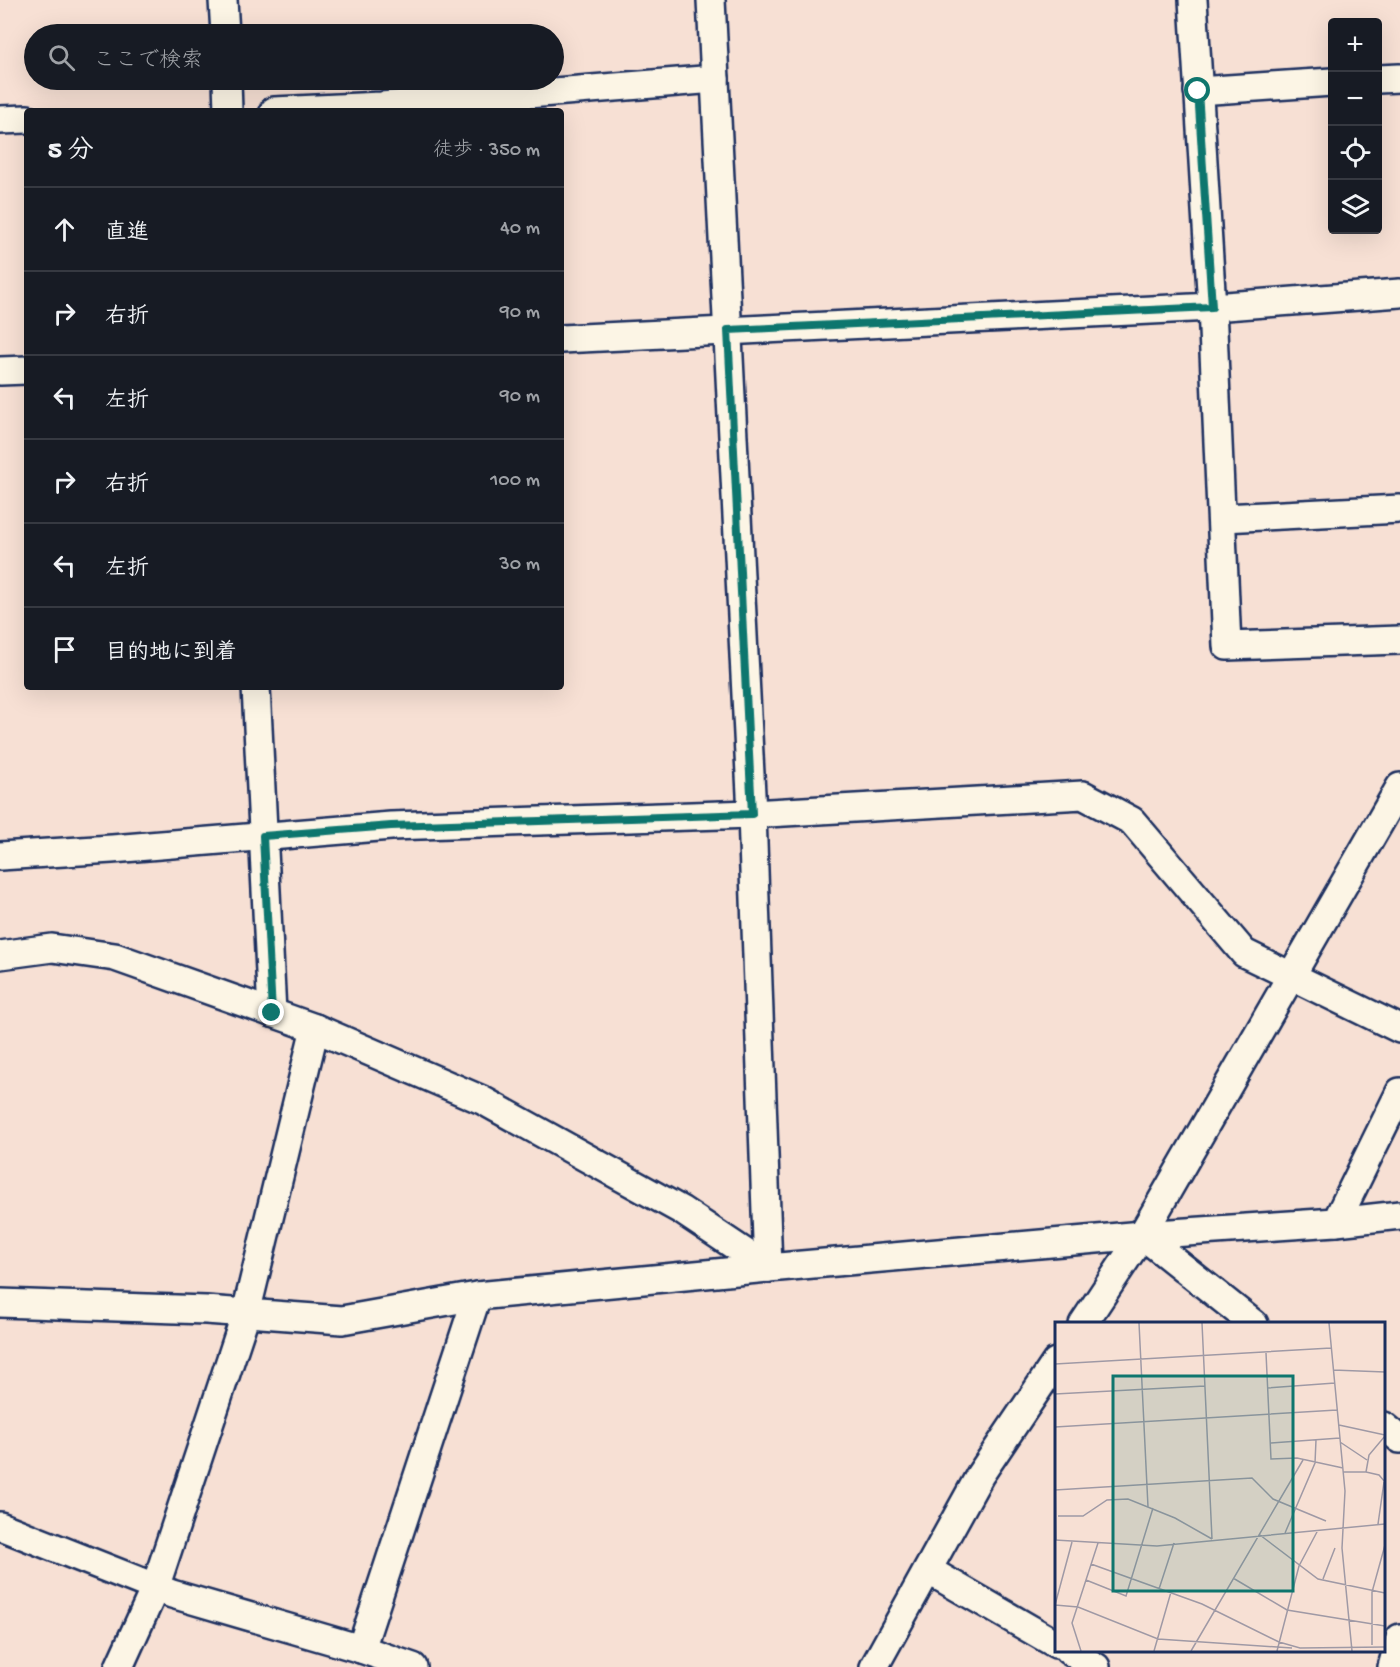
<!DOCTYPE html>
<html lang="ja">
<head>
<meta charset="utf-8">
<style>
	:root { --surface:#171b24; --page:#242831; --text:#f1f3f6; --muted:#9ea1a6; --line:#363941 }
	body { margin:0; font-family:"Gochi Hand","Klee One",sans-serif; background:var(--page); color:var(--text) }
	.controls { position:absolute; right:18px; top:18px; display:grid; overflow:hidden; border-radius:6px; box-shadow:0 6px 24px #0002 }
	.controls button { width:54px; height:54px; display:grid; place-items:center; padding:0; border:0; border-bottom:2px solid var(--line); background:var(--surface); color:var(--text); font:30px sans-serif }
	.stop { position:absolute; width:18px; height:18px; margin:-14px; border:4px solid #0f766e; border-radius:50%; background:#fff }
	.stop.end { background:#0f766e; border-color:#fff; box-shadow:0 2px 6px #0008 }
	.list { margin:0; padding:0; list-style:none }
	h2 { display:flex; justify-content:space-between; align-items:center; height:78px; margin:0; padding:0 24px; font-size:26px }
	h2 small { font-size:20px; font-weight:400; color:var(--muted) }
	.list li { display:grid; grid-template-columns:39px 1fr auto; gap:18px; align-items:center; box-sizing:border-box; height:84px; padding:0 24px; border-top:2px solid var(--line) }
	.list b { display:block; font-size:22px; white-space:nowrap }
	.list em { font-size:20px; font-style:normal; color:var(--muted) }
	.icon { flex:none; width:33px; height:33px; fill:none; stroke:currentColor; stroke-width:2; stroke-linecap:round; stroke-linejoin:round }
	.map { position:relative; flex:none; width:1400px; height:1667px; overflow:hidden }
	.search { position:absolute; background:var(--surface); box-shadow:0 6px 24px #0002; left:24px; top:24px; width:540px; height:66px; display:flex; align-items:center; gap:15px; box-sizing:border-box; padding:0 21px; border-radius:33px; color:var(--muted); font-size:22px }
	.panel { position:absolute; background:var(--surface); box-shadow:0 6px 24px #0002; left:24px; top:108px; width:540px; height:582px; border-radius:6px }
	.map>svg:first-child { display:block }
	.lines { fill:none; stroke-linecap:round; stroke-linejoin:round }
	.minor-casing { stroke:#1b2f5e; stroke-width:32 }
	.minor { stroke:#fcf5e5; stroke-width:27 }
	.route { stroke:#0f766e; stroke-width:8 }
	.inset-road { fill:none; stroke:#9f99a5; stroke-width:1.5 }
	.view { fill:#0f766e; fill-opacity:0.15; stroke:#0f766e; stroke-width:3 }
	.inset-edge { fill:none; stroke:#1b2f5e; stroke-width:3 }
</style>
</head>
<body>
<div class="map">
<svg width="1400" height="1667" viewBox="0 0 1400 1667">
	<rect width="100%" height="100%" fill="#f7e0d4"/>
	<filter id="ink" filterUnits="userSpaceOnUse"><feTurbulence type="fractalNoise" baseFrequency=".0167" numOctaves="2"/><feDisplacementMap in="SourceGraphic" scale="12" xChannelSelector="R" yChannelSelector="G"/><feConvolveMatrix kernelMatrix="1 2 1 2 8 2 1 2 1" color-interpolation-filters="sRGB"/></filter>
	<g filter="url(#ink)">
		<g class="lines">
			<g class="minor-casing">
				<g id="minor">
					<path d="M223,0L225,34"/>
					<path d="M711,0L752,814L768,1268"/>
					<path d="M1193,0L1212,307L1227,646L1400,640"/>
					<path d="M1378,79L1400,78"/>
					<path d="M227,80L228,111"/>
					<path d="M1198,91L1332,82"/>
					<path d="M274,111L381,106L715,79"/>
					<path d="M0,120L27,119"/>
					<path d="M561,339L1212,307L1400,293"/>
					<path d="M0,371L27,370"/>
					<path d="M1223,518L1400,509"/>
					<path d="M256,687L272,1013"/>
					<path d="M0,856L112,849L391,826L752,814L1083,795L1132,821L1244,953L1400,1029"/>
					<path d="M0,955L52,948L115,957L315,1028L482,1100L681,1210L768,1268"/>
					<path d="M1336,1222L1400,1092"/>
					<path d="M1142,1235L1254,1324"/>
					<path d="M0,1303L206,1310L342,1320L477,1296L768,1268L1142,1235L1336,1222L1400,1215"/>
					<path d="M1083,1324L1142,1235L1400,787"/>
					<path d="M1384,1426L1400,1439"/>
					<path d="M0,1526L172,1594L361,1649L413,1667"/>
					<path d="M928,1570L1056,1644"/>
					<path d="M361,1649L477,1296"/>
					<path d="M1068,1650L1096,1667"/>
					<path d="M119,1667L155,1588L246,1313L315,1028"/>
					<path d="M874,1667L980,1475L1056,1362"/>
					<path d="M1392,1667L1400,1638"/>
				</g>
			</g>
			<use href="#minor" class="minor"/>
		</g>
	</g>
	<g class="lines" filter="url(#ink)">
		<path class="route" d="M272,1013L263,836L391,826L752,814L728,330L1212,307L1198,91"/>
	</g>
	<g transform="translate(1055 1322)">
		<rect width="330" height="330" fill="#f7e0d4"/>
		<path class="inset-road" d="M84,1L93,185M147,1L157,217M274,1L290,169L287,226L297,329M211,31L216,137L242,136L288,146M0,42L276,26M278,48L330,50M212,66L280,61M0,72L150,64M284,103L330,113M0,105L282,88M285,120L312,138M216,121L285,116M0,140L1,218M288,150H311L324,153L330,160M311,150L314,133L330,114M0,168L197,156L218,177L271,199M3,194H28L52,178L73,177L120,196L157,217M323,202L329,160M230,211L260,141L261,118M205,213L263,257L330,271M0,218L102,224L330,202M36,242L147,282L224,320L245,326L330,325M178,256L232,288L330,304M268,257L280,226M31,258L71,274L98,186M104,267L119,221M0,283L23,285L103,317L237,326M0,283L17,220M317,323V270L330,223M26,329L17,301L43,221M99,329L116,270M136,329L248,138M222,329L244,244L263,208"/>
		<path class="view" d="M58,54H238V269H58Z"/>
		<rect width="330" height="330" class="inset-edge"/>
	</g>
</svg>
<div class="controls">
<button>+</button>
<button>−</button>
<button><svg class="icon" aria-label="locate" viewBox="0 0 24 24"><circle cx="12" cy="12" r="6"/><path d="M12 2v4M12 18v4M2 12h4M18 12h4"/></svg></button>
<button><svg class="icon" aria-label="layers" viewBox="0 0 24 24"><path d="M12 4l9 5-9 5-9-5zM3 14l9 5 9-5"/></svg></button>
</div>
<div class="stop" style="left:1198px;top:91px"></div>
<div class="stop end" style="left:272px;top:1013px"></div>
<div class="search"><svg class="icon" aria-label="search" viewBox="0 0 24 24"><circle cx="10" cy="10" r="6"/><path d="M15 15l6 6"/></svg>ここで検索</div>
<section class="panel">
<h2>5 分<small>徒歩 · 350 m</small></h2>
<ul class="list">
<li><svg class="icon" aria-label="ahead" viewBox="0 0 24 24"><path d="M12 20V5M6 11l6-6 6 6"/></svg><div><b>直進</b></div><em>40 m</em></li>
<li><svg class="icon" aria-label="right" viewBox="0 0 24 24"><path d="M7 20v-9h11M14 6l5 5-5 5"/></svg><div><b>右折</b></div><em>90 m</em></li>
<li><svg class="icon" aria-label="left" viewBox="0 0 24 24"><path d="M17 20v-9H6M10 6l-5 5 5 5"/></svg><div><b>左折</b></div><em>90 m</em></li>
<li><svg class="icon" aria-label="right" viewBox="0 0 24 24"><path d="M7 20v-9h11M14 6l5 5-5 5"/></svg><div><b>右折</b></div><em>100 m</em></li>
<li><svg class="icon" aria-label="left" viewBox="0 0 24 24"><path d="M17 20v-9H6M10 6l-5 5 5 5"/></svg><div><b>左折</b></div><em>30 m</em></li>
<li><svg class="icon" aria-label="arrive" viewBox="0 0 24 24"><path d="M6 21V4h12l-3 4 3 4H6"/></svg><div><b>目的地に到着</b></div></li>
</ul>
</section>
</div>
</body>
</html>
